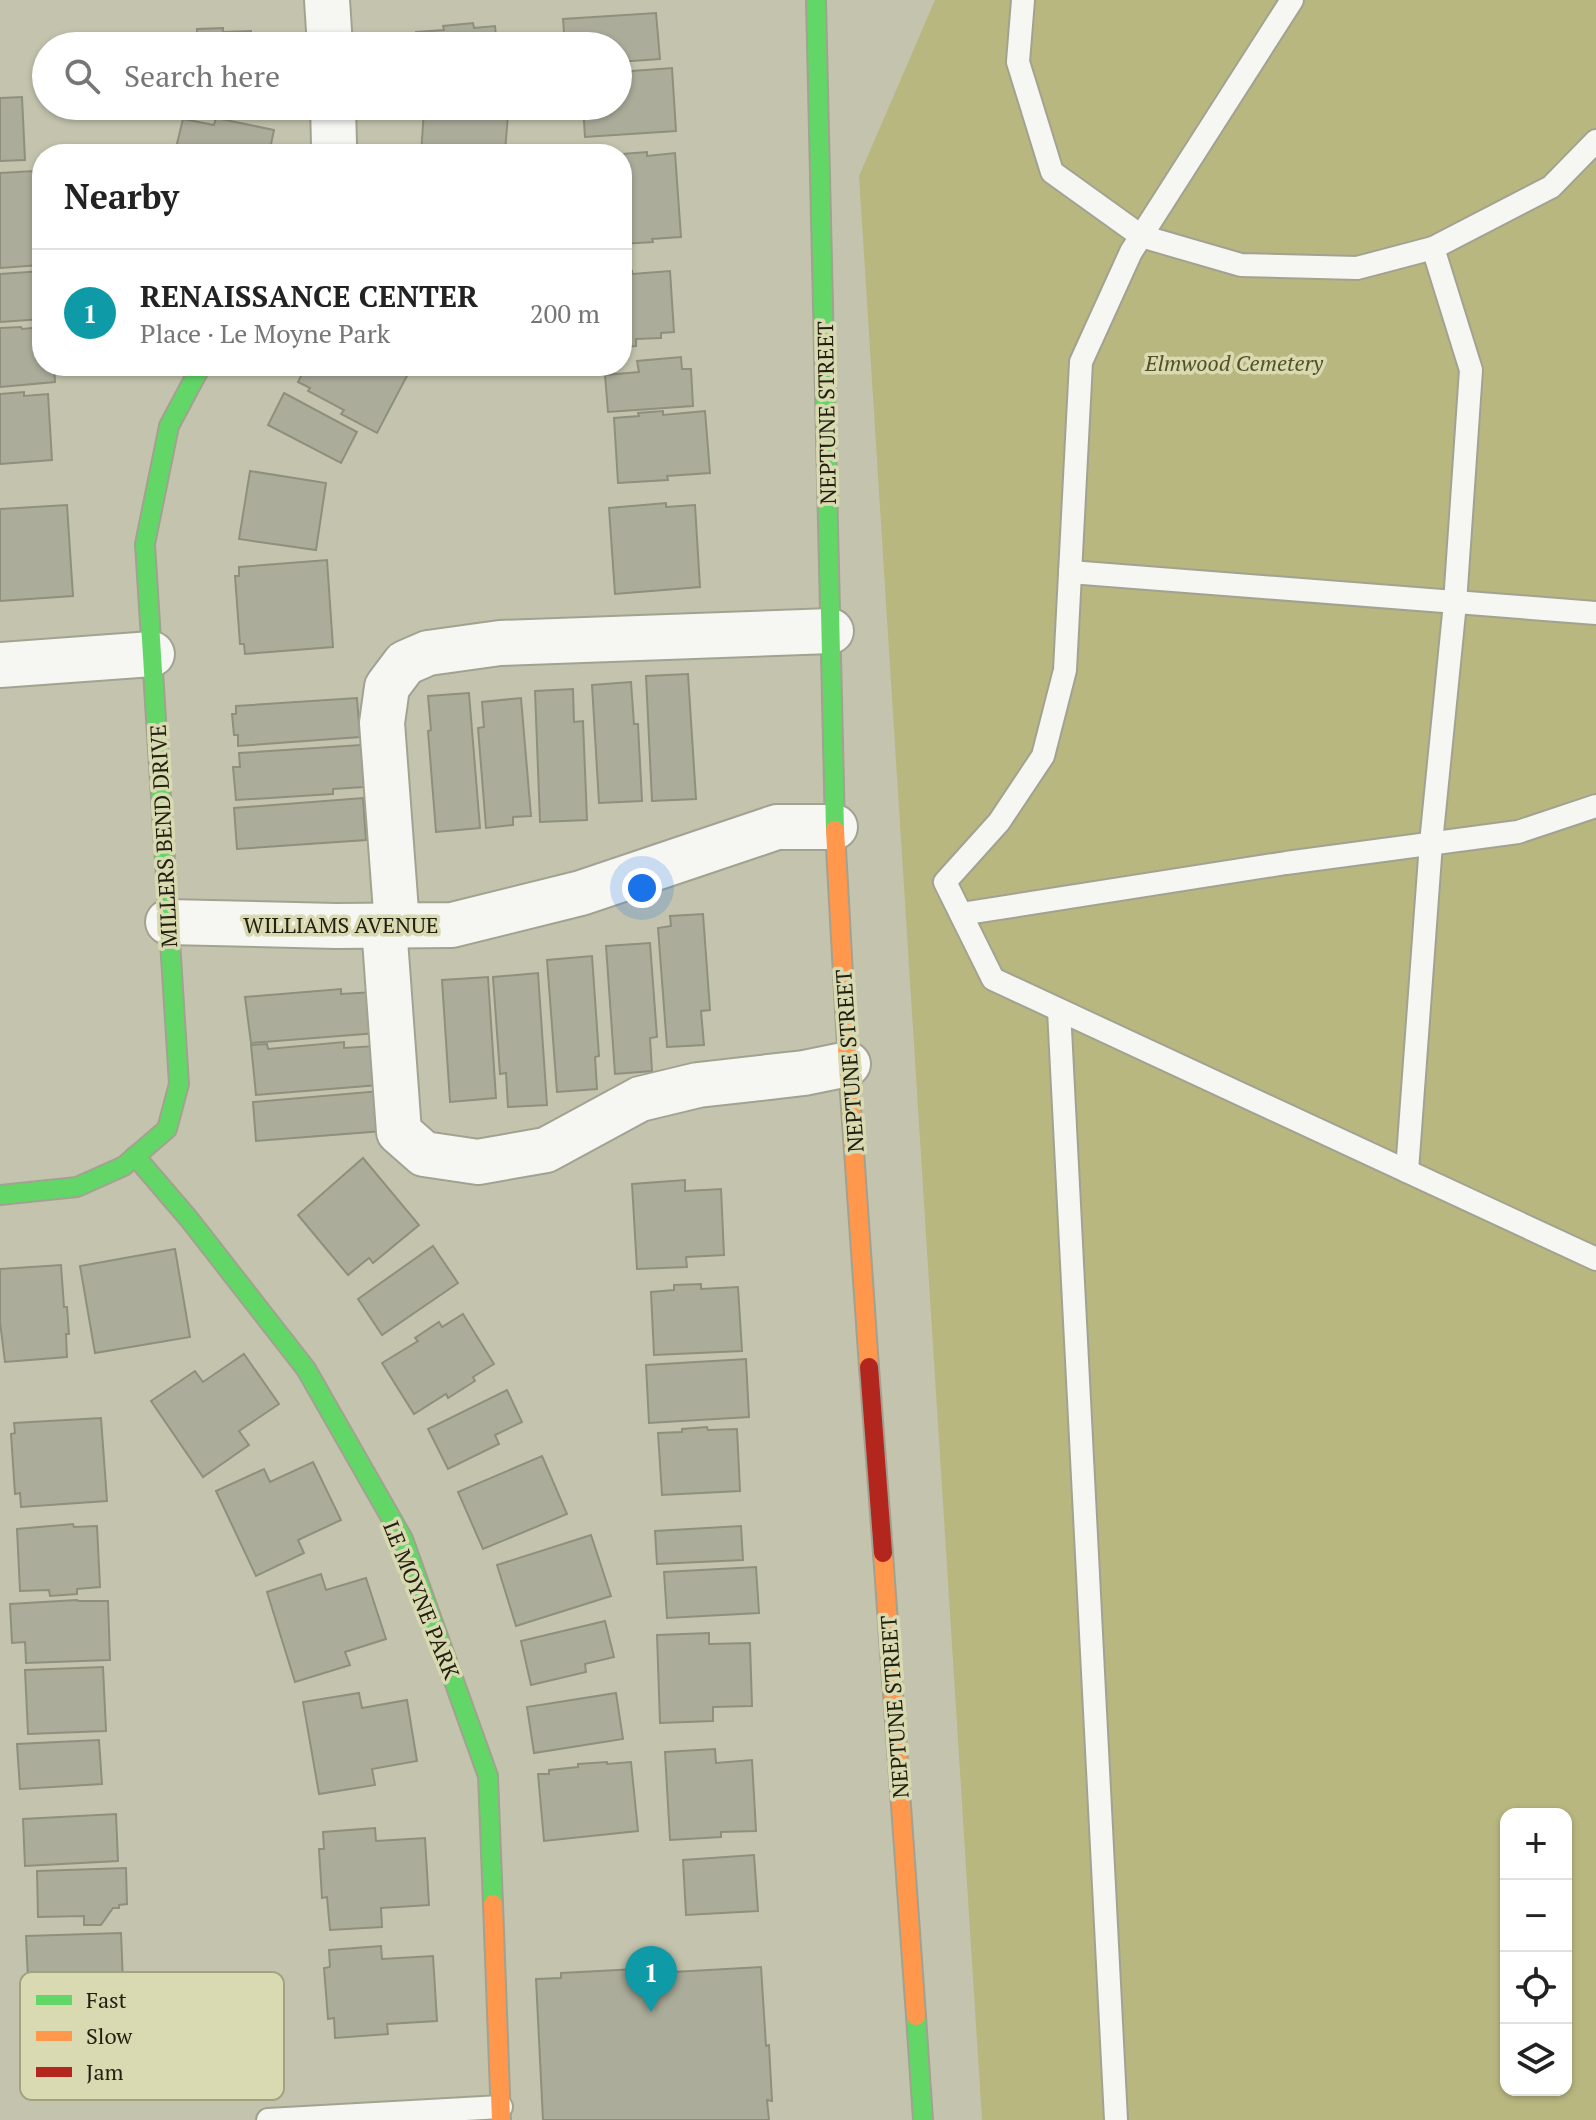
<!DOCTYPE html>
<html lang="en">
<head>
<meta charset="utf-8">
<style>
	:root { --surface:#fff; --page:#f2f2f2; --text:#222; --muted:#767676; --line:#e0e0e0; --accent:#595947 }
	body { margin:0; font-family:"PT Serif",serif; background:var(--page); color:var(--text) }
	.controls { position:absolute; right:24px; bottom:24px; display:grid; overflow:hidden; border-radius:16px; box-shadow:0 2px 6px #0004 }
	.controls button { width:72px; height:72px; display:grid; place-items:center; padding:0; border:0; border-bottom:2px solid var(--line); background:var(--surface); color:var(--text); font:40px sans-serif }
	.you { position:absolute; left:642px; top:888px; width:28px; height:28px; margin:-20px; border:6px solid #fff; border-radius:50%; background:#1a73e8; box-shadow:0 0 0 12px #1a73e833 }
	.badge { display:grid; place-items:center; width:52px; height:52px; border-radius:50%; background:var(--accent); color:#fff; font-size:26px; font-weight:700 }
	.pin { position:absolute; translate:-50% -66px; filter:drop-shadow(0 2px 4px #0008) }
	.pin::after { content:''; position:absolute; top:42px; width:28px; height:24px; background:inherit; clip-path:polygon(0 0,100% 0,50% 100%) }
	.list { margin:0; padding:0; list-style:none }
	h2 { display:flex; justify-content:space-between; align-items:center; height:104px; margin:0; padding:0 32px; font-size:34px }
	h2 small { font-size:26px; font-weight:400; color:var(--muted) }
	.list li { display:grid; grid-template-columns:52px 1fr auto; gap:24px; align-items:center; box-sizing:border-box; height:128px; padding:0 32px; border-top:2px solid var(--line) }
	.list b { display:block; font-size:30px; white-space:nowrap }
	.list p { margin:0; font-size:26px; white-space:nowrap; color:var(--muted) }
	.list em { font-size:26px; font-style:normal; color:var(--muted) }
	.icon { flex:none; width:44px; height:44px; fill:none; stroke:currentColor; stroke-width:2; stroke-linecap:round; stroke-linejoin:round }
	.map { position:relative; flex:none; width:1596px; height:2120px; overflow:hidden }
	.search { position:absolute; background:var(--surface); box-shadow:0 2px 6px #0004; left:32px; top:32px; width:600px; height:88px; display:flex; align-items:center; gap:20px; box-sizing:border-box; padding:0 28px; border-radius:44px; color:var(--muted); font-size:30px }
	.panel { position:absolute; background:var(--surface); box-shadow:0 2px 6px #0004; left:32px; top:144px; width:600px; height:232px; border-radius:32px }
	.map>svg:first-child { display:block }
	.green { fill:#b9b780; fill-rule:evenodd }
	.building { fill:#acac9b; stroke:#8f8f7e; stroke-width:2 }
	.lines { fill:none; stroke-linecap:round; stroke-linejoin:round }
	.lane-casing { stroke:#a2a291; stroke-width:26 }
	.street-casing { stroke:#a2a291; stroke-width:48 }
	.fast-casing { stroke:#a2a291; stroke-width:22 }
	.slow-casing { stroke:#a2a291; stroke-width:22 }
	.jam-casing { stroke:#a2a291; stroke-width:22 }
	.lane { stroke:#f6f6f3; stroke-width:22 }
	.street { stroke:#f6f6f3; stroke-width:44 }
	.fast { stroke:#63d668; stroke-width:18 }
	.slow { stroke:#ff974d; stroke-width:18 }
	.jam { stroke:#b3261e; stroke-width:18 }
	.labels { text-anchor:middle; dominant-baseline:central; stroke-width:7; stroke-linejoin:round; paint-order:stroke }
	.park-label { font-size:22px; font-style:italic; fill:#535225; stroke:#dadab2 }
	.street-label { font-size:22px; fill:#201f10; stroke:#dadab2 }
	.key { fill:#dadab2; stroke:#a2a281; stroke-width:2 }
	.key-label { font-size:22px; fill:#201f10 }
</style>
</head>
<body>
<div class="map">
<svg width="1596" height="2120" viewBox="0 0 1596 2120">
	<rect width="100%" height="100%" fill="#c4c4ae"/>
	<path class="green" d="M935,0H1596V2120H982L859,176ZM1506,1814H1566V2090H1506Z"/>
	<g class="building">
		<path d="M656,13L660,59L618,62V46H565L563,19Z"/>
		<path d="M473,23L474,28L495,26L497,46H406L405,36L416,35V32L444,30L443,26Z"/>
		<path d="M223,28V32L251,31L252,46H170L169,35L197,34V29Z"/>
		<path d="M672,68L676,131L585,137L583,106H618V72Z"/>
		<path d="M22,97L25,160L0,161V98Z"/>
		<path d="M424,110L508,115L505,151L472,148L471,154H421Z"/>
		<path d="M216,118L274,130L269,154H183L175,152L183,119L214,125Z"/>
		<path d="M647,152V156L675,153L681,237L652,239L653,242L622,244V154Z"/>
		<path d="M34,171L40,265L0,268V173Z"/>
		<path d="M42,271V319L0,322V274Z"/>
		<path d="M622,271H632V274L670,271L674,332L661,333V338L636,339V346L622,347Z"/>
		<path d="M21,327L22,329L42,327V366H54L55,382L0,387V328Z"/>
		<path d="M681,357L682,369H691L693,406L608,412L605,375L639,372L637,361Z"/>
		<path d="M306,366H393L408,374L377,433L341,414L344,410L308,391L310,388L298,382Z"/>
		<path d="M24,392V396L48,394L52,460L0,464V394Z"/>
		<path d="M284,393L357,432L341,463L268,425Z"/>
		<path d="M663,411V415L705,411L710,473L667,476L668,480L618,483L614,418L639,416L638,413Z"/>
		<path d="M250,471L326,483L316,550L239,539Z"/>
		<path d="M666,503V507L695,505L700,587L615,594L609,508Z"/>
		<path d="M67,505L73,596L0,601V509Z"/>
		<path d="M327,560L333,647L245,654L244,644H240L235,576H239V567Z"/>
		<path d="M688,674L696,799L652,801L646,676Z"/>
		<path d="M631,682L634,724H638L642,801L599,803L592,685Z"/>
		<path d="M573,689L574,722L583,721L587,820L540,822L535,691Z"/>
		<path d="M469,693L480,828L436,832L428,731L431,730L428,696Z"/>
		<path d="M357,698L360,737L238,746V735H234L232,714H236V706Z"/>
		<path d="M521,698L531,816L513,817V825L486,828L478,728L484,727L482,702Z"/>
		<path d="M361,745L364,787L333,789V794L236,800L233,767H240L239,753Z"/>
		<path d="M363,798L366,840L237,849L234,808Z"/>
		<path d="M703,914L710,1010L701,1011L704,1045L667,1047L658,928L671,926L670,916Z"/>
		<path d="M650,943L657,1037L650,1038L652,1071L615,1074L606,946Z"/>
		<path d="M592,956L599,1056L595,1057L597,1089L557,1092L547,960Z"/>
		<path d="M538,973L547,1105L508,1107L506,1073L500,1074L493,977Z"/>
		<path d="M488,977L496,1098L450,1102L442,980Z"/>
		<path d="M341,989V994L374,992L377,1033L251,1043L245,997Z"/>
		<path d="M344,1042V1048L376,1046L379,1085L256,1095L251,1045L267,1044L268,1049Z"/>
		<path d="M380,1091L383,1131L256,1141L253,1102Z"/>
		<path d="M363,1158L419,1225L373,1263L369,1258L348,1275L298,1215Z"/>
		<path d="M685,1180V1191L721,1189L724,1255L686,1257L687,1267L637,1269L632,1184Z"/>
		<path d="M433,1246L458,1283L382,1335L358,1299Z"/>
		<path d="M175,1249L190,1337L95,1353L80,1266Z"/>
		<path d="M61,1265L64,1307H67L69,1334H66L67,1357L5,1362L0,1322V1269Z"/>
		<path d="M701,1284V1289L738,1287L742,1351L654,1355L651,1292L674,1290V1285Z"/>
		<path d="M463,1314L494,1364L473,1377L475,1381L448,1398L446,1394L414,1414L382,1363L418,1341L415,1338L439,1322L442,1327Z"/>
		<path d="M244,1354L279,1404L239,1431L249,1445L203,1477L151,1401L195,1371L203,1382Z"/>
		<path d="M746,1359L749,1417L649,1423L646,1365Z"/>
		<path d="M507,1390L522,1422L495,1435L499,1444L448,1469L428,1429Z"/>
		<path d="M101,1418L107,1501L21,1507L20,1493L15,1494L11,1434L15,1433L14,1423Z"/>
		<path d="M707,1427L708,1430L737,1429L740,1491L662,1495L658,1433L682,1432V1429Z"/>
		<path d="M542,1456L567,1514L483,1549L458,1492Z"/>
		<path d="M313,1462L341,1520L298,1540L304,1553L256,1576L216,1491L264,1469L270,1482Z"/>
		<path d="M73,1524L74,1527L97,1526L100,1587L77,1589V1594L50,1596L49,1590L20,1591L17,1529Z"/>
		<path d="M741,1526L743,1560L657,1564L655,1531Z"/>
		<path d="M591,1535L611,1596L516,1626L497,1565Z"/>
		<path d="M756,1567L759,1613L667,1618L664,1572Z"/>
		<path d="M321,1574L326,1590L366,1578L386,1639L345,1652L350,1665L295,1682L267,1592Z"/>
		<path d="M77,1600L78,1601H108L110,1660L26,1663L25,1642L12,1643L10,1604Z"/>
		<path d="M605,1621L614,1657L585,1664L586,1672L531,1685L521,1641Z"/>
		<path d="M709,1633V1644L750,1643L752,1706L713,1707V1721L660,1723L657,1635Z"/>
		<path d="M103,1667L106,1731L28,1734L25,1670Z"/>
		<path d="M359,1693L362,1708L407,1700L417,1761L372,1769L375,1785L319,1794L303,1702Z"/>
		<path d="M616,1693L623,1739L534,1753L527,1707Z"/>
		<path d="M99,1740L102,1784L20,1789L17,1744Z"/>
		<path d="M715,1749L716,1763L752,1760L756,1831L721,1832V1837L670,1840L665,1752Z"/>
		<path d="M607,1762V1764L631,1762L638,1831L544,1841L538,1774H549V1770L578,1767V1764Z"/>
		<path d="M116,1814L118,1861L25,1866L23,1819Z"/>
		<path d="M375,1828L376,1841L425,1838L429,1905L381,1908L382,1927L330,1930L327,1897L322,1898L319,1849H324L323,1832Z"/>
		<path d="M754,1855L758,1911L686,1915L683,1860Z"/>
		<path d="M126,1868L127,1904L119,1905V1908H113L101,1925H84V1916L38,1917L37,1871Z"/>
		<path d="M121,1933L123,1981L46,1984V1977L28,1978L26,1936Z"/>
		<path d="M381,1946L382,1959L433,1956L437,2021L387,2024L388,2034L335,2038L334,2018L328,2019L324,1968L330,1967L329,1950Z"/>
		<path d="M761,1967L766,2046L769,2045L772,2101L767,2100L769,2120H543L536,1979L561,1978V1973L636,1969L637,1974Z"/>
	</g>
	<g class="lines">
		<g class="lane-casing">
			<g id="lane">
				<path d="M1023,0L1018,62L1052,172L1141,236L1241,265L1357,268L1433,248L1551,187L1596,141"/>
				<path d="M1292,0L1131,252L1081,362L1065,670L1043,756L999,822L945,882L993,979L1596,1259"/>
				<path d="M1070,572L1596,613"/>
				<path d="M961,914L1286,863L1518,832L1596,806"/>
				<path d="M1059,1010L1116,2120"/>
				<path d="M1407,1171L1431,843L1455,603L1471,370L1433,248"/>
				<path d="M268,2120L501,2107"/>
			</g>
		</g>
		<g class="street-casing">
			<g id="street">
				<path d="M327,0L330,46"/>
				<path d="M333,106L334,144L333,154"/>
				<path d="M0,665L152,654"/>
				<path d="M168,922L336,926L452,925L581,893L777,827H835"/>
				<path d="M397,925L382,723L387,687L405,663L428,653L500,643L831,631"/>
				<path d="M384,926L399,1132L424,1154L478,1162L546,1150L640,1099L698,1085L804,1073L848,1064"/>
			</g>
		</g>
		<g class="fast-casing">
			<g id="fast">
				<path d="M816,0L835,830"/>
				<path d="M135,1156L189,1219L306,1369L403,1539L488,1776L493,1904"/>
				<path d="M0,1195L77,1187L124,1166L167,1129L179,1084L145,544L169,426L201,366"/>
				<path d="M916,2016L923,2120"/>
			</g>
		</g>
		<g class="slow-casing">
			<g id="slow">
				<path d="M835,830L848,1064L869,1367"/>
				<path d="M883,1553L916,2016"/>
				<path d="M493,1904L501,2120"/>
			</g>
		</g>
		<g class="jam-casing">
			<path id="jam" d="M869,1367L883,1553"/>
		</g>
		<use href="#lane" class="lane"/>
		<use href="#street" class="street"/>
		<use href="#fast" class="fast"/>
		<use href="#slow" class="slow"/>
		<use href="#jam" class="jam"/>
	</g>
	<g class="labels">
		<g class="park-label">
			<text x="1234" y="362">Elmwood Cemetery</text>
		</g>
		<g class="street-label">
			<text transform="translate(826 413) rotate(-91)">NEPTUNE STREET</text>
			<text transform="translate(163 836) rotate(-93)">MILLERS BEND DRIVE</text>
			<text x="341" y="924">WILLIAMS AVENUE</text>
			<text transform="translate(849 1061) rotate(-94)">NEPTUNE STREET</text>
			<text transform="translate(422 1600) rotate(68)">LE MOYNE PARK</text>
			<text transform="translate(894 1707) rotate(-94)">NEPTUNE STREET</text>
		</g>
	</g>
	<rect x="20" y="1972" width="264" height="128" rx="12" class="key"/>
	<rect x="36" y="1995" width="36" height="10" fill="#63d668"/>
	<rect x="36" y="2031" width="36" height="10" fill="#ff974d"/>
	<rect x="36" y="2067" width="36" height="10" fill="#b3261e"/>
	<g class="key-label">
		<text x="86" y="2008">Fast</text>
		<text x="86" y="2044">Slow</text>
		<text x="86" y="2080">Jam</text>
	</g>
</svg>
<div class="controls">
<button>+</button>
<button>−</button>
<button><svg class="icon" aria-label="locate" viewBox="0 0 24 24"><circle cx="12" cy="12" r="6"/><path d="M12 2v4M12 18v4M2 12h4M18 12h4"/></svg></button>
<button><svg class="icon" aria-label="layers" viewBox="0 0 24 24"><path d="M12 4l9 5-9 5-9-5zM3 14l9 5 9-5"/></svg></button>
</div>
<div class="you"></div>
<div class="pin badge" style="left:651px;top:2012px;background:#0f9aa8">1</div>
<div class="search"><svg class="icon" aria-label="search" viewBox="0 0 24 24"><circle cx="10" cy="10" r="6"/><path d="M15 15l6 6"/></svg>Search here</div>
<section class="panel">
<h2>Nearby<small></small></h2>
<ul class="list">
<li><span class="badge" style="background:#0f9aa8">1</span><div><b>RENAISSANCE CENTER</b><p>Place · Le Moyne Park</p></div><em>200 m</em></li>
</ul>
</section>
</div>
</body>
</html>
